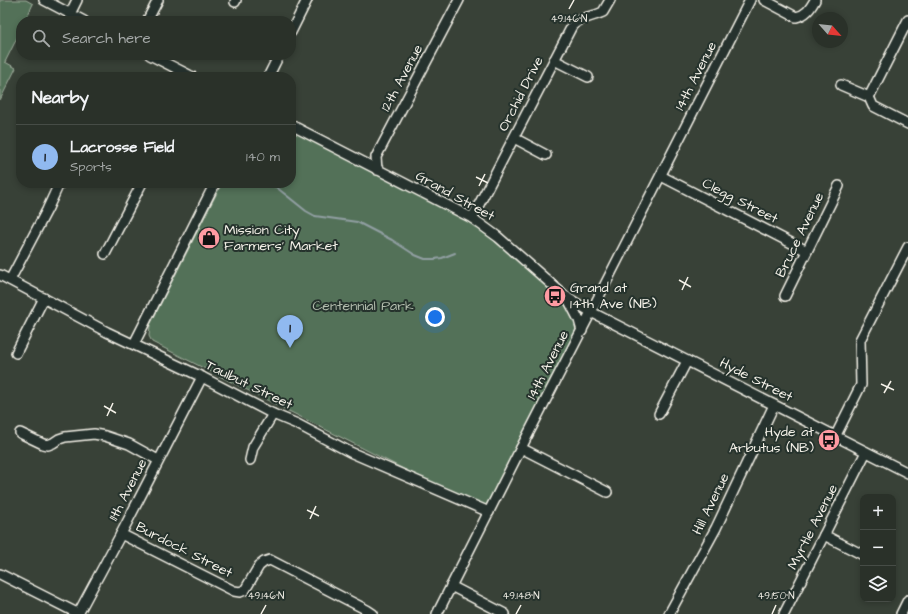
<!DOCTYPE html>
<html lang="en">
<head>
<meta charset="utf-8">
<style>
	:root { --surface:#2a3129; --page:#363d35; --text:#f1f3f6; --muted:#a5a9a8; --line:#464c46; --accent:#90b9f0 }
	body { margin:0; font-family:"Architects Daughter",sans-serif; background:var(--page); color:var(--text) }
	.controls { position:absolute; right:12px; bottom:12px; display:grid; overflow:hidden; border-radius:8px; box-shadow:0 2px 6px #0003 }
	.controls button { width:36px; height:36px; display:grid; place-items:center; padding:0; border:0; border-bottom:1px solid var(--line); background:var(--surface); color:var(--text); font:20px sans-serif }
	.compass { position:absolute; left:812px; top:12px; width:36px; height:36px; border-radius:50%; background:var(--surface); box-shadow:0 2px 6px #0003; rotate:117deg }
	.you { position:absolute; left:435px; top:317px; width:14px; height:14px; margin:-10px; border:3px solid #fff; border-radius:50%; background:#1a73e8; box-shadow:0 0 0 6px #1a73e833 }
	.badge { display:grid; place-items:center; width:26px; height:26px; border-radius:50%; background:var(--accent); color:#111; font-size:13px; font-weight:700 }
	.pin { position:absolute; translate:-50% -33px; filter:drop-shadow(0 1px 2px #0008) }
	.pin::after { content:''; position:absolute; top:21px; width:14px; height:12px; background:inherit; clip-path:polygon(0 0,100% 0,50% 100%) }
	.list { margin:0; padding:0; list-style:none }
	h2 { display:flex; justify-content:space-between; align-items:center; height:52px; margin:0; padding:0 16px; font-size:17px }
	h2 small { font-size:13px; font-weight:400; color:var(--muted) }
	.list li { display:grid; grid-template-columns:26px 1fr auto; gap:12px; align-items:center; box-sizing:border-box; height:64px; padding:0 16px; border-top:1px solid var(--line) }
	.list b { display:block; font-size:15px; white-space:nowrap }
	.list p { margin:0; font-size:13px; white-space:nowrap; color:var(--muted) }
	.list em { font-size:13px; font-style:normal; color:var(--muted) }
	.icon { flex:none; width:22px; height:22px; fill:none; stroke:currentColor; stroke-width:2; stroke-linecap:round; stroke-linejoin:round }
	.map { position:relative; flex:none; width:908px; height:614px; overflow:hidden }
	.search { position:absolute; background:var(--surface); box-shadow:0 2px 6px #0003; left:16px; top:16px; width:280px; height:44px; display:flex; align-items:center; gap:10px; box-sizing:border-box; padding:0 14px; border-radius:16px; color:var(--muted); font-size:15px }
	.panel { position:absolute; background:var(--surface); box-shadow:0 2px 6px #0003; left:16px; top:72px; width:280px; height:116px; border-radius:16px }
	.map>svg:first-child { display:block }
	.green { fill:#537159; stroke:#a4b1a0 }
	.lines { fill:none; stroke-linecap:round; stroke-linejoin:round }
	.stream { stroke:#919fa2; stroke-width:2 }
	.minor-casing { stroke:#f4f1e8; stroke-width:12 }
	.minor { stroke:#26332d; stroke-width:9 }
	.ticks { fill:none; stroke:#f4f1e8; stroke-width:1.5 }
	.labels { text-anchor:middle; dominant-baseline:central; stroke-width:4; stroke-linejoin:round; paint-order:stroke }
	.street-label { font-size:14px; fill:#f4f1e8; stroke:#26332d }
	.poi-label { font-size:14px; fill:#f4f1e8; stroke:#26332d; text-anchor:start }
	.park-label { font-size:14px; fill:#b4beaf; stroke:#26332d }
	.ticks-label { font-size:10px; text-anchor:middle; fill:#f4f1e8; stroke:#26332d; stroke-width:4; stroke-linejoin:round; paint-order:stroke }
</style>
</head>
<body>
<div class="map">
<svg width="908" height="614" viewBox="0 0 908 614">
	<rect width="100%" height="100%" fill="#384137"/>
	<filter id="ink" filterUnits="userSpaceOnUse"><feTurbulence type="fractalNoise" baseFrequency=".025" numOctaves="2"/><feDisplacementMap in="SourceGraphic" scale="8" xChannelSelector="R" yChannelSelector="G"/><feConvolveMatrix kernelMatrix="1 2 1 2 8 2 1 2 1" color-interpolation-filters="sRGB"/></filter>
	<g filter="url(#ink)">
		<g class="green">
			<path d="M0,0H26L33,4L25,21H21V30L5,62L16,68L0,100Z"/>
			<path d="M291,130L472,218L591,312L489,512L152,342L149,336L150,325L222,183H291Z"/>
		</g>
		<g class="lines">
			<path class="stream" d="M266,183L276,187L306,211L315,216L357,222L392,240L415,255L425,259H434L442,258L455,253"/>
			<g class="minor-casing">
				<g id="minor">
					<path d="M44,0L84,21"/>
					<path d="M764,0L796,17C806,15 810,9 815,0"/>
					<path d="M235,2L236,0"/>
					<path d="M70,14L77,0"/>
					<path d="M147,21L158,0"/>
					<path d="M291,32L307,0"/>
					<path d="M150,55L193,77"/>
					<path d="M554,60L588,77"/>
					<path d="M268,77L279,55"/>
					<path d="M841,85L869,97L873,106L908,124"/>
					<path d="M869,97L908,20"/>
					<path d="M291,125L472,218L498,237L566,297L591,312L908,473"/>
					<path d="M514,138L546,155"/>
					<path d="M377,170L376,157L459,0"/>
					<path d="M661,176L807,251"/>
					<path d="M472,218L572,26C580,17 593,17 603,12L610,0"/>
					<path d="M105,254L142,183"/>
					<path d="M0,275L107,332L202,377L273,414L297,424L350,452L489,512"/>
					<path d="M10,280L47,210L59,184"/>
					<path d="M785,296L839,186"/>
					<path d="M567,297L579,320L582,331"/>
					<path d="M134,344L215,183"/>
					<path d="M16,353L44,298"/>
					<path d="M659,414L687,361"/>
					<path d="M20,433L43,444L48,445L53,443L59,439L65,437L94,434L105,436L129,444L158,460"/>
					<path d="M835,437L861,385L860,340L908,247"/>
					<path d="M521,448L607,492"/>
					<path d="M250,460L253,447L273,414"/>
					<path d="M121,534L234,591L240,592L245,590L259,566L264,562L270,560L367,610L373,614"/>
					<path d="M824,535L863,555"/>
					<path d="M0,574L79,614"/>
					<path d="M451,586L505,614"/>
					<path d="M78,614L121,534L202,377"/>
					<path d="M437,614L521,448L591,312L750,0"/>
					<path d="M669,614L716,528L774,405"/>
					<path d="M784,614L866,452"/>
					<path d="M901,614L908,600"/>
				</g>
			</g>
			<use href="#minor" class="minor"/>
		</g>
	</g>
	<path class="ticks" d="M569,9L574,0M476,177L488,183M479,186L485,174M679,280L691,287M682,290L688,277M881,384L894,390M884,393L891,381M104,406L116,413M107,416L113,403M307,510L319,516M310,519L316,506M261,614L266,605M516,614L521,605M772,614L776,605"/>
	<defs>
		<g id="shop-disc" transform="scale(1.15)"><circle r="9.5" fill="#ff9aa2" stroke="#26332d"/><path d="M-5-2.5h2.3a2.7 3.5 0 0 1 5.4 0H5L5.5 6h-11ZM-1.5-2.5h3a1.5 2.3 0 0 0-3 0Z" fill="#111"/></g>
		<g id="bus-disc" transform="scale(1.15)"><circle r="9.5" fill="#ff9aa2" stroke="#26332d"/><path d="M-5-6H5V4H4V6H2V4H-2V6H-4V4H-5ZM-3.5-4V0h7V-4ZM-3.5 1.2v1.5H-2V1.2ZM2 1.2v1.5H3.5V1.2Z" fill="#111"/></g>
	</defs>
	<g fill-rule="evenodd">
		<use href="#shop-disc" x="209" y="238"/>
		<use href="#bus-disc" x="555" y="296"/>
		<use href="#bus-disc" x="829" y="440"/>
	</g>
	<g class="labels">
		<g class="street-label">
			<text transform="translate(696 76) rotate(-63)">14th Avenue</text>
			<text transform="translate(402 78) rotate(-62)">12th Avenue</text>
			<text transform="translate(521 94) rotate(-63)">Orchid Drive</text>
			<text transform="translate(455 196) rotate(29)">Grand Street</text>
			<text transform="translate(740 201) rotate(27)">Clegg Street</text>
			<text transform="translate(800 235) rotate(-64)">Bruce Avenue</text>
			<text transform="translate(548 365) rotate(-63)">14th Avenue</text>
			<text transform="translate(756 380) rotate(27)">Hyde Street</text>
			<text transform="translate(249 385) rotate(26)">Taulbut Street</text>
			<text transform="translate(128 490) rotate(-63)">11th Avenue</text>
			<text transform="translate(711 504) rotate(-64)">Hill Avenue</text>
			<text transform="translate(813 527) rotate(-63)">Myrtle Avenue</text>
			<text transform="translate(184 550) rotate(27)">Burdock Street</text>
		</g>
		<g class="poi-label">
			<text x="224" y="230">Mission City<tspan x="224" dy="16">Farmers’ Market</tspan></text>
			<text x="570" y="288">Grand at<tspan x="570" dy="16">14th Ave (NB)</tspan></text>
			<text x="814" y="432" text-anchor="end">Hyde at<tspan x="814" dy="16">Arbutus (NB)</tspan></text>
		</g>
		<g class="park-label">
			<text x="363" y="306">Centennial Park</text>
		</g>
	</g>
	<g class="ticks-label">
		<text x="569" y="22">49.146°N</text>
		<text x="266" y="599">49.146°N</text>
		<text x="521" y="599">49.148°N</text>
		<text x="776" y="599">49.150°N</text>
	</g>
</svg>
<div class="controls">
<button>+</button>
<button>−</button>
<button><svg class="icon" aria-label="layers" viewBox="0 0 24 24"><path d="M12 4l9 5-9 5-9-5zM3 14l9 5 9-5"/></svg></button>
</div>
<svg class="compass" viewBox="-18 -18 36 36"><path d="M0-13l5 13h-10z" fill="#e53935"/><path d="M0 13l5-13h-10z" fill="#a5a9a8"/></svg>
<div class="you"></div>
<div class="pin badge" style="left:290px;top:348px">1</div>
<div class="search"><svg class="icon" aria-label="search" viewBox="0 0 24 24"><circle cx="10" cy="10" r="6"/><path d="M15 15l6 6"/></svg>Search here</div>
<section class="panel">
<h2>Nearby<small></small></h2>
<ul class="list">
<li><span class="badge">1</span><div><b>Lacrosse Field</b><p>Sports</p></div><em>140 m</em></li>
</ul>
</section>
</div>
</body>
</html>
